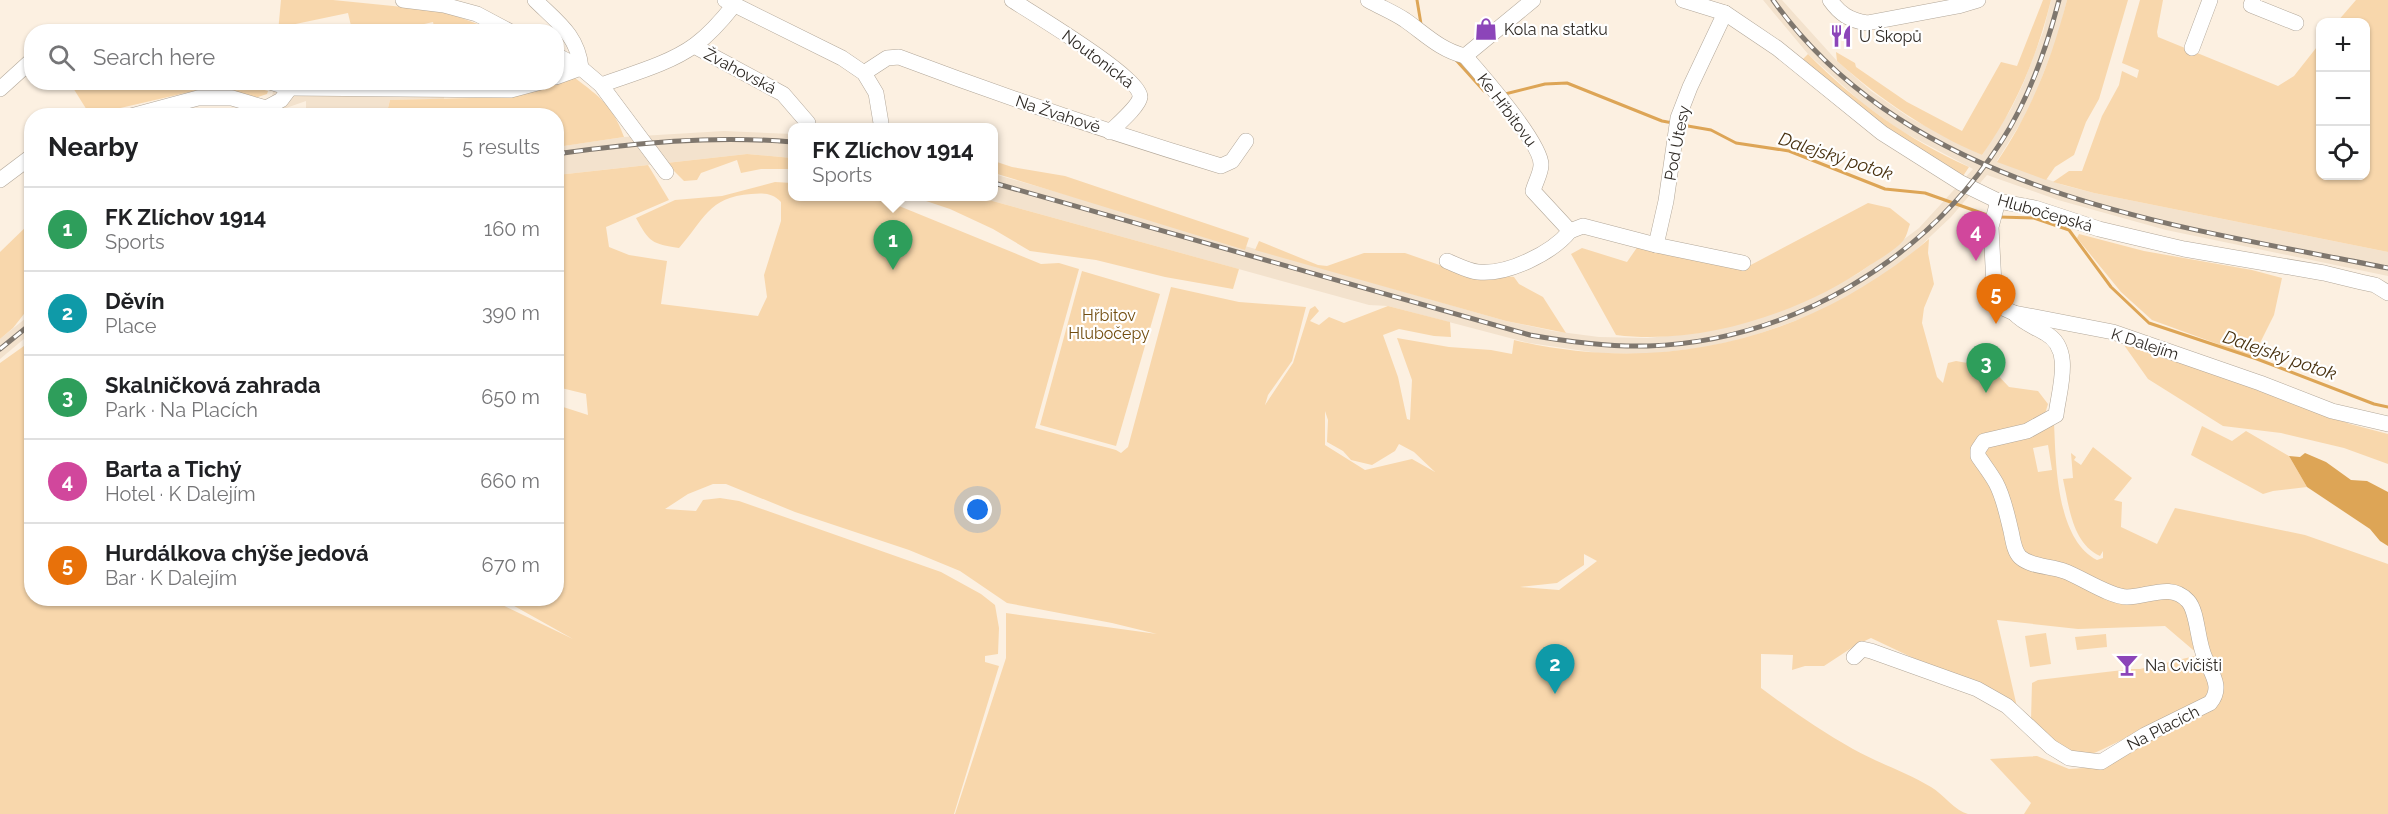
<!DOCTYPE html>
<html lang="en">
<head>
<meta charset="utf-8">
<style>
	:root { --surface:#fff; --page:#f2f2f2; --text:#202124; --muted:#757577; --line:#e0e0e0; --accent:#8c45b9 }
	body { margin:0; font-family:Raleway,sans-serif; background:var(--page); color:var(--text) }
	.controls { position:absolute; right:18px; top:18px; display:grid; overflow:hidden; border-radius:12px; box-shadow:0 2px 4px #0004 }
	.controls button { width:54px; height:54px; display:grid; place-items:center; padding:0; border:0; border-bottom:2px solid var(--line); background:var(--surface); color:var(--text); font:30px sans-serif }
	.you { position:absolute; left:978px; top:510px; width:21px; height:21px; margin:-15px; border:4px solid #fff; border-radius:50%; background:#1a73e8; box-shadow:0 0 0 9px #1a73e833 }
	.badge { display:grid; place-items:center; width:39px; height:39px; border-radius:50%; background:var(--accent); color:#fff; font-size:20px; font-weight:700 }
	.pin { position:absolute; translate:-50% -50px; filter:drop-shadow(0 2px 3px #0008) }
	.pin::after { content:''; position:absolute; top:32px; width:21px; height:18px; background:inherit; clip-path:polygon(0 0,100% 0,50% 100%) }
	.popup { position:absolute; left:788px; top:123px; width:210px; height:78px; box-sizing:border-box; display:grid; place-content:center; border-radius:12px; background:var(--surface); filter:drop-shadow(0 2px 4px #0005); font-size:20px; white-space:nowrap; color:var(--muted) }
	.popup b { font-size:22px; color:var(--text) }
	.popup::after { content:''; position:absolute; left:50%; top:100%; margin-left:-12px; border:12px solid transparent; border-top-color:var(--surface) }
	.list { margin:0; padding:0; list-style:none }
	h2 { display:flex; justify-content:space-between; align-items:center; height:78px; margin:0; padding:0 24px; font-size:26px }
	h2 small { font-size:20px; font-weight:400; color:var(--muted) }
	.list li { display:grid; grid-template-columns:39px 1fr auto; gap:18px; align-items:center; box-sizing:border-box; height:84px; padding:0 24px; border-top:2px solid var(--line) }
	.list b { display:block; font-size:22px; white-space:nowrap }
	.list p { margin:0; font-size:20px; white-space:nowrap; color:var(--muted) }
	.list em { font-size:20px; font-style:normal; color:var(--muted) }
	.icon { flex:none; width:33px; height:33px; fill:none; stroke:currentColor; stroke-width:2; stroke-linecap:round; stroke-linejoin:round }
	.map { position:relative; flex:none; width:2388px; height:814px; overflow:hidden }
	.search { position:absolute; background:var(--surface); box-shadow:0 2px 4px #0004; left:24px; top:24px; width:540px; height:66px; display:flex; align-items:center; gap:15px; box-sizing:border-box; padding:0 21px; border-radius:24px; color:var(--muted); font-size:22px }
	.panel { position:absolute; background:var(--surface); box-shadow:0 2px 4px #0004; left:24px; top:108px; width:540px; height:498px; border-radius:24px }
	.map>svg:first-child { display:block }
	.built { fill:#f3e2cd }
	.green { fill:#f8d7ac; fill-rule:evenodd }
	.water { fill:#dda556 }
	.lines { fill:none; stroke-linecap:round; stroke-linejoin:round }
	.stream { stroke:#dda556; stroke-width:3 }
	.minor-casing { stroke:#b2a799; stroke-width:16 }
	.minor { stroke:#fff; stroke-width:15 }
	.rail-casing { stroke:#7f776e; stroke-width:5 }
	.rail { stroke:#fff; stroke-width:3; stroke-dasharray:9; stroke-linecap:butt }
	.labels { text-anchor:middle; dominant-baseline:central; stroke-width:4.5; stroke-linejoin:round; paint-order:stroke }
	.poi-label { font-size:16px; fill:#2e2924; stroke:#fff; text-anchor:start }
	.street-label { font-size:16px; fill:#2e2924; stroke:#fff }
	.park-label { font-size:16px; fill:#724d0f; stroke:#fff }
	.water-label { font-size:18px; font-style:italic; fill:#493210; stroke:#fff }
</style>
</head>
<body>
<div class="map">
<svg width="2388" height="814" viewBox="0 0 2388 814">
	<rect width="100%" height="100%" fill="#fcf0e1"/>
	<g class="built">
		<path d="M1763,0H1782L1837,61L1871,91L1910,118L1982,155L2011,109L2023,84L2043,32L2051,0H2067L2058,36L2037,90L2025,116L1997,161L2063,185L2094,193L2388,252V276L2166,230L2058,200L1987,175L1951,217L1914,252L1868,286L1820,312L1747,338L1701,348L1647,354L1598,353L1529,343L1388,306L1369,305L978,197L994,196V174L1506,321L1553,331L1599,337L1647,338L1698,333L1743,323L1813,297L1859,273L1919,228L1973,169L1901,131L1862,103L1808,54Z"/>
		<path d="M276,83H446L444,99L390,100L386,115L306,114V101L266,115Z"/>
		<path d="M724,131L792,134V158L747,154L557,175L556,147L624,137Z"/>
		<path d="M31,314V333L0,359V339Z"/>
	</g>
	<g class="green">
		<path d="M281,0H333L443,11L496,31H435L433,22L394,31H344L352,30L348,13L286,26L287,31L278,32Z"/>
		<path d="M2043,0H2051C2037,56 2016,108 1982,155C1928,132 1881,100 1837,61L1836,52L1855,63L1856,67L1907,102L1962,131L2001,62L2017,66Z"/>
		<path d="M2067,0H2128L2099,99L2086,122L2074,155L2055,167L2046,180L1997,162C2031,112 2052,58 2067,0Z"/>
		<path d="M2140,0H2163L2157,32L2158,37L2278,86L2294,76L2320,43V176H2366V22H2337L2356,0H2388V252L2094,193L2053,182L2069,171H2082L2102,116L2119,85L2122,71L2137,78L2139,70L2122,63Z"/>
		<path d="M1808,54C1854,101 1908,140 1969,167L1963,176L1886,129L1801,61Z"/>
		<path d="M575,78C600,97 613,106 624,137L557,147L556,116H386L390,100L510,97Z"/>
		<path d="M70,83H240L268,91L267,94L255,98L221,90L194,91L90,115Z"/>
		<path d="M747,154L792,158V169H761L741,173L737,160L701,173L697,180L684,181L666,163Z"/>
		<path d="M994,161L1012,167L1065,176L1249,238L1245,250L994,173Z"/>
		<path d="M648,165L669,200L606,227L609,247L629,255L667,261L661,304L758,316L767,297L764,275L781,221V202C772,193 764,193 751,194C708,197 704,220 679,248C652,244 649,242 636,218L675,200L722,196L775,182L792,183V196L877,197L1041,264L1059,263L1079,269L1035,428L1116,450L1121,453L1128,447L1171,287L1239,302L1306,307L1292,361L1268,395L1265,405L1293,363L1310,309L1315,306L1319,311L1310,321L1319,325L1329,317L1344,323L1388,306L1450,322L1451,337L1434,336L1399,329L1383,335L1398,377L1407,419L1410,420L1412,380L1397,338L1449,347L1491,350L1512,354L1514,340C1666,376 1811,339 1929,239L1928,253L1934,284L1924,308L1922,323L1937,377L1943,383L1948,363L1956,361L1990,367L2009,387L2038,391L2048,404L2045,414L2054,423C2056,463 2056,539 2097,560L2103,558V551L2100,556C2072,543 2069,506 2063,479L2073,478L2071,453L2076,457L2074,460L2081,465L2093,447L2132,478L2114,500L2122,502L2121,527L2157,544L2175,508L2305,535L2388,564V814H2024L2031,803L1990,759L2037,756L2069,769L2099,767L2204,700L2101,750L2085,757L2074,758L2031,720L2032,683L2038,680L2123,670V673L2131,672V669H2140L2199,655L2165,626L2078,629L1997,620L2017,707L1871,638L1856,645L1824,666H1805L1792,670L1793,655L1761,654V688C1790,710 1821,731 1853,749C1878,763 1906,772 1931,787C1943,794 1955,811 1968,814H955L1006,658V613L1157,634L1112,623L1007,603L960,571L909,550L795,512L726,484H713L688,494L665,509L696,511L703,500L720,498L739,501L941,572L981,594L995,605L999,628L998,654L985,656V662L999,666L954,814H0V363L31,341L32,598L490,599L573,639L502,599L556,598L557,405L588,415L586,394L557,387L559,337L556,334L557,175ZM1325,411L1328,420L1327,442L1343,451L1351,460L1372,465L1395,451L1399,444L1414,452L1435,472L1412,459L1365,470L1325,445ZM2048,445L2052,470L2038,472L2033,448ZM1584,554L1597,561L1559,590L1520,587L1557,583L1584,565Z"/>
		<path d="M914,197H978L1239,269L1233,289L1165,277L1096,260L1030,251L993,229L950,209Z"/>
		<path d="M1868,203L1890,208L1910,224C1908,229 1907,236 1903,241C1895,250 1881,258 1870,265C1802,313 1700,346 1616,335L1571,254L1582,248L1627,262L1638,246L1747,267Z"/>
		<path d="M31,222V305L13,328L0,339V252Z"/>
		<path d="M2079,234L2144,251L2252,270L2282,278L2274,315L2253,357L2152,320L2121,292L2077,238Z"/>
		<path d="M1259,241L1318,265L1327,266L1364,253H1405L1454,270L1514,277L1519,284L1543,297L1566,333L1506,321L1255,250Z"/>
		<path d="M1082,271L1160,294L1116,446L1040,425Z"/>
		<path d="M2119,338L2284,397L2350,424L2388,434V464L2344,448L2281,433L2223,426L2148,379Z"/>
		<path d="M2202,426L2232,441L2246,431L2289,456L2307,487L2273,491L2263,494L2191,455Z"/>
		<path d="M2046,633L2051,664L2030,667L2025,636Z"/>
		<path d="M2106,634L2107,647L2077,650L2075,637Z"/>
	</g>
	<path class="water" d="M2305,453L2326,462L2351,480L2367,481L2388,492V546L2380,541L2370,529L2307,487L2289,456L2300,457Z"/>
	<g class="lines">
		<g class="stream">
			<path d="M1417,0L1421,24"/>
			<path d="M1456,60L1484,91L1489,92"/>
			<path d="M1505,94L1545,84L1567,83L1662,121L1673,123"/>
			<path d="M1682,125L1711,130L1736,143L1789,151L1885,189L1925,193L1990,216"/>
			<path d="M1999,217L2034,218L2069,230L2111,287L2149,323L2257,359L2374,404L2388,407"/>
		</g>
		<g class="minor-casing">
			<g id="minor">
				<path d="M403,0L444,5L477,14L511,32"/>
				<path d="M535,0C556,21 578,35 581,68"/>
				<path d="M725,0L842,58L864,73L876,93L881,123"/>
				<path d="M1012,0C1032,13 1141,78 1140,97C1139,106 1118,124 1110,132"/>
				<path d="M1368,0C1380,7 1393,12 1405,20C1425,34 1440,50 1465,56"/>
				<path d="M1683,0L1725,13L1777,48L1882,133L1961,183L1998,201L2035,208L2099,229L2184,249L2324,273L2361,282L2375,285L2388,293"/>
				<path d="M1830,0C1840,14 1849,20 1867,23L1958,6L1978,0"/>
				<path d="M2253,0L2251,5L2296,23"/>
				<path d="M694,46L783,94L808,123"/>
				<path d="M2192,48L2210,0"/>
				<path d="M556,55L581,68L601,85C631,74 669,64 695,45C710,34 723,19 734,5"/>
				<path d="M1465,56C1481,74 1542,144 1541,165C1541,173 1535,183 1533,191L1570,231"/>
				<path d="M1465,56L1533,0"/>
				<path d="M864,73L887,58L899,57C1005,97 1112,133 1221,166L1232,161L1246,141"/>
				<path d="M556,77L581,68"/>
				<path d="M270,82L290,88L511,90L541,82"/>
				<path d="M601,85L666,172"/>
				<path d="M0,89L32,60"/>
				<path d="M131,116L198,98H232L266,108L281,100L290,88"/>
				<path d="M0,180L32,156"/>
				<path d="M1998,201L1991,227L1994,285L1997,298L2003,308L2014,313L2113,332L2260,383L2332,411L2388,424"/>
				<path d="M1570,231L1583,226L1656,245L1743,263"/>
				<path d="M1656,245L1666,201L1678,118L1690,87L1725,13"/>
				<path d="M1447,261C1457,265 1468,271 1478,272C1508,275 1552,253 1570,231"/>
				<path d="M1854,657L1862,649L1871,651L1977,689L2007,706L2051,747L2069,758L2101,762L2145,735L2210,703C2223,688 2212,674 2205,658C2197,641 2198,612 2188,601C2171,582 2148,597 2127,597C2110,597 2081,577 2064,571C2051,566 2031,567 2020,557C2014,551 2013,540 2011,531C2007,515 2004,498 1996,483C1991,474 1984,465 1978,456V450L1984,441L2027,431L2056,415C2059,389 2074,348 2045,333C2033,326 2023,323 2014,313"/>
			</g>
		</g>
		<use href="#minor" class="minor"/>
		<g class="rail-casing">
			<g id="rail">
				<path d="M1773,0C1910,193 2172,225 2388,268"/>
				<path d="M556,154C635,143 713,135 792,142"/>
				<path d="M994,183L1530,335C1569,342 1608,347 1648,346C1790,341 1924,262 2001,142C2029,99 2046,50 2059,0"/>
				<path d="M0,349L32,323"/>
			</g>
		</g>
		<use href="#rail" class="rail"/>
	</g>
	<defs>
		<g id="shop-bare" transform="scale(1.8)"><path d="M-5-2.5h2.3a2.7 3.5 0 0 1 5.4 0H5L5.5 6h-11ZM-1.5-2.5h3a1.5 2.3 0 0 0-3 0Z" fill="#8c45b9" stroke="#fff" stroke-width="2.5" paint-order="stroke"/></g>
		<g id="restaurant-bare" transform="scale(1.8)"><path d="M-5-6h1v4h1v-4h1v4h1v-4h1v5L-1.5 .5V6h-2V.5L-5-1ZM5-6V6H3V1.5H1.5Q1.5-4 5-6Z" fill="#8c45b9" stroke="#fff" stroke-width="2.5" paint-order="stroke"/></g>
		<g id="bar-bare" transform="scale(1.8)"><path d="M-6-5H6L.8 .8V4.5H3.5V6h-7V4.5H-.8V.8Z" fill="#8c45b9" stroke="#fff" stroke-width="2.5" paint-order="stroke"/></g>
	</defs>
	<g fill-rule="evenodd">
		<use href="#shop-bare" x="1486" y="29"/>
		<use href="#restaurant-bare" x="1841" y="36"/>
		<use href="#bar-bare" x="2127" y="665"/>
	</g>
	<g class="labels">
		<g class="poi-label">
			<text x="1504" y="29">Kola na statku</text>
			<text x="1859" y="36">U Škopů</text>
			<text x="2145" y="665">Na Cvičišti</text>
		</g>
		<g class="street-label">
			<text transform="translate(1098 59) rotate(37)">Noutonická</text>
			<text transform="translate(740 71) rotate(28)">Žvahovská</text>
			<text transform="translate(1507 110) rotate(53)">Ke Hřbitovu</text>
			<text transform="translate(1058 114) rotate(18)">Na Žvahově</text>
			<text transform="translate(1677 143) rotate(-79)">Pod Útesy</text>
			<text transform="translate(2045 213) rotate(16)">Hlubočepská</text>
			<text transform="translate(2145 344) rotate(18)">K Dalejím</text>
			<text transform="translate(2163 728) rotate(-27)">Na Placích</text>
		</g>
		<g class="park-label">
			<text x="1109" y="315">Hřbitov<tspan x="1109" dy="18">Hlubočepy</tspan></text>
		</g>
		<g class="water-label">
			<text transform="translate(1836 156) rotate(18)">Dalejský potok</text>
			<text transform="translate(2280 355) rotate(19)">Dalejský potok</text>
		</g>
	</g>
</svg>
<div class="controls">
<button>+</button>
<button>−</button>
<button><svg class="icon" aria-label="locate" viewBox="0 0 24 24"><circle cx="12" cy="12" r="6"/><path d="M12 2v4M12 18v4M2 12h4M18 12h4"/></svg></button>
</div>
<div class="you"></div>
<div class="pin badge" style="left:893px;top:270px;background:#2e9e5b">1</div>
<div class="popup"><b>FK Zlíchov 1914</b>Sports</div>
<div class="pin badge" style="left:1555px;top:694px;background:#0f9aa8">2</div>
<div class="pin badge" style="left:1986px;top:393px;background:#2e9e5b">3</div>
<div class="pin badge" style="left:1976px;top:261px;background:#d1479c">4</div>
<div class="pin badge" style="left:1996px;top:324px;background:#e8710a">5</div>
<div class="search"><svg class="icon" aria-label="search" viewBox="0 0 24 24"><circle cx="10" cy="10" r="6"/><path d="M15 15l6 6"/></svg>Search here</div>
<section class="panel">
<h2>Nearby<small>5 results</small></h2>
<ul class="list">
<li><span class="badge" style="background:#2e9e5b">1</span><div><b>FK Zlíchov 1914</b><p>Sports</p></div><em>160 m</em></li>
<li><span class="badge" style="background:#0f9aa8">2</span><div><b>Děvín</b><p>Place</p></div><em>390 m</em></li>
<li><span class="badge" style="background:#2e9e5b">3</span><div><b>Skalničková zahrada</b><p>Park · Na Placích</p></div><em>650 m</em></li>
<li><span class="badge" style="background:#d1479c">4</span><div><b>Barta a Tichý</b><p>Hotel · K Dalejím</p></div><em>660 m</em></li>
<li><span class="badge" style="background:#e8710a">5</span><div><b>Hurdálkova chýše jedová</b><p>Bar · K Dalejím</p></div><em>670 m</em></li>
</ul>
</section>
</div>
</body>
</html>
